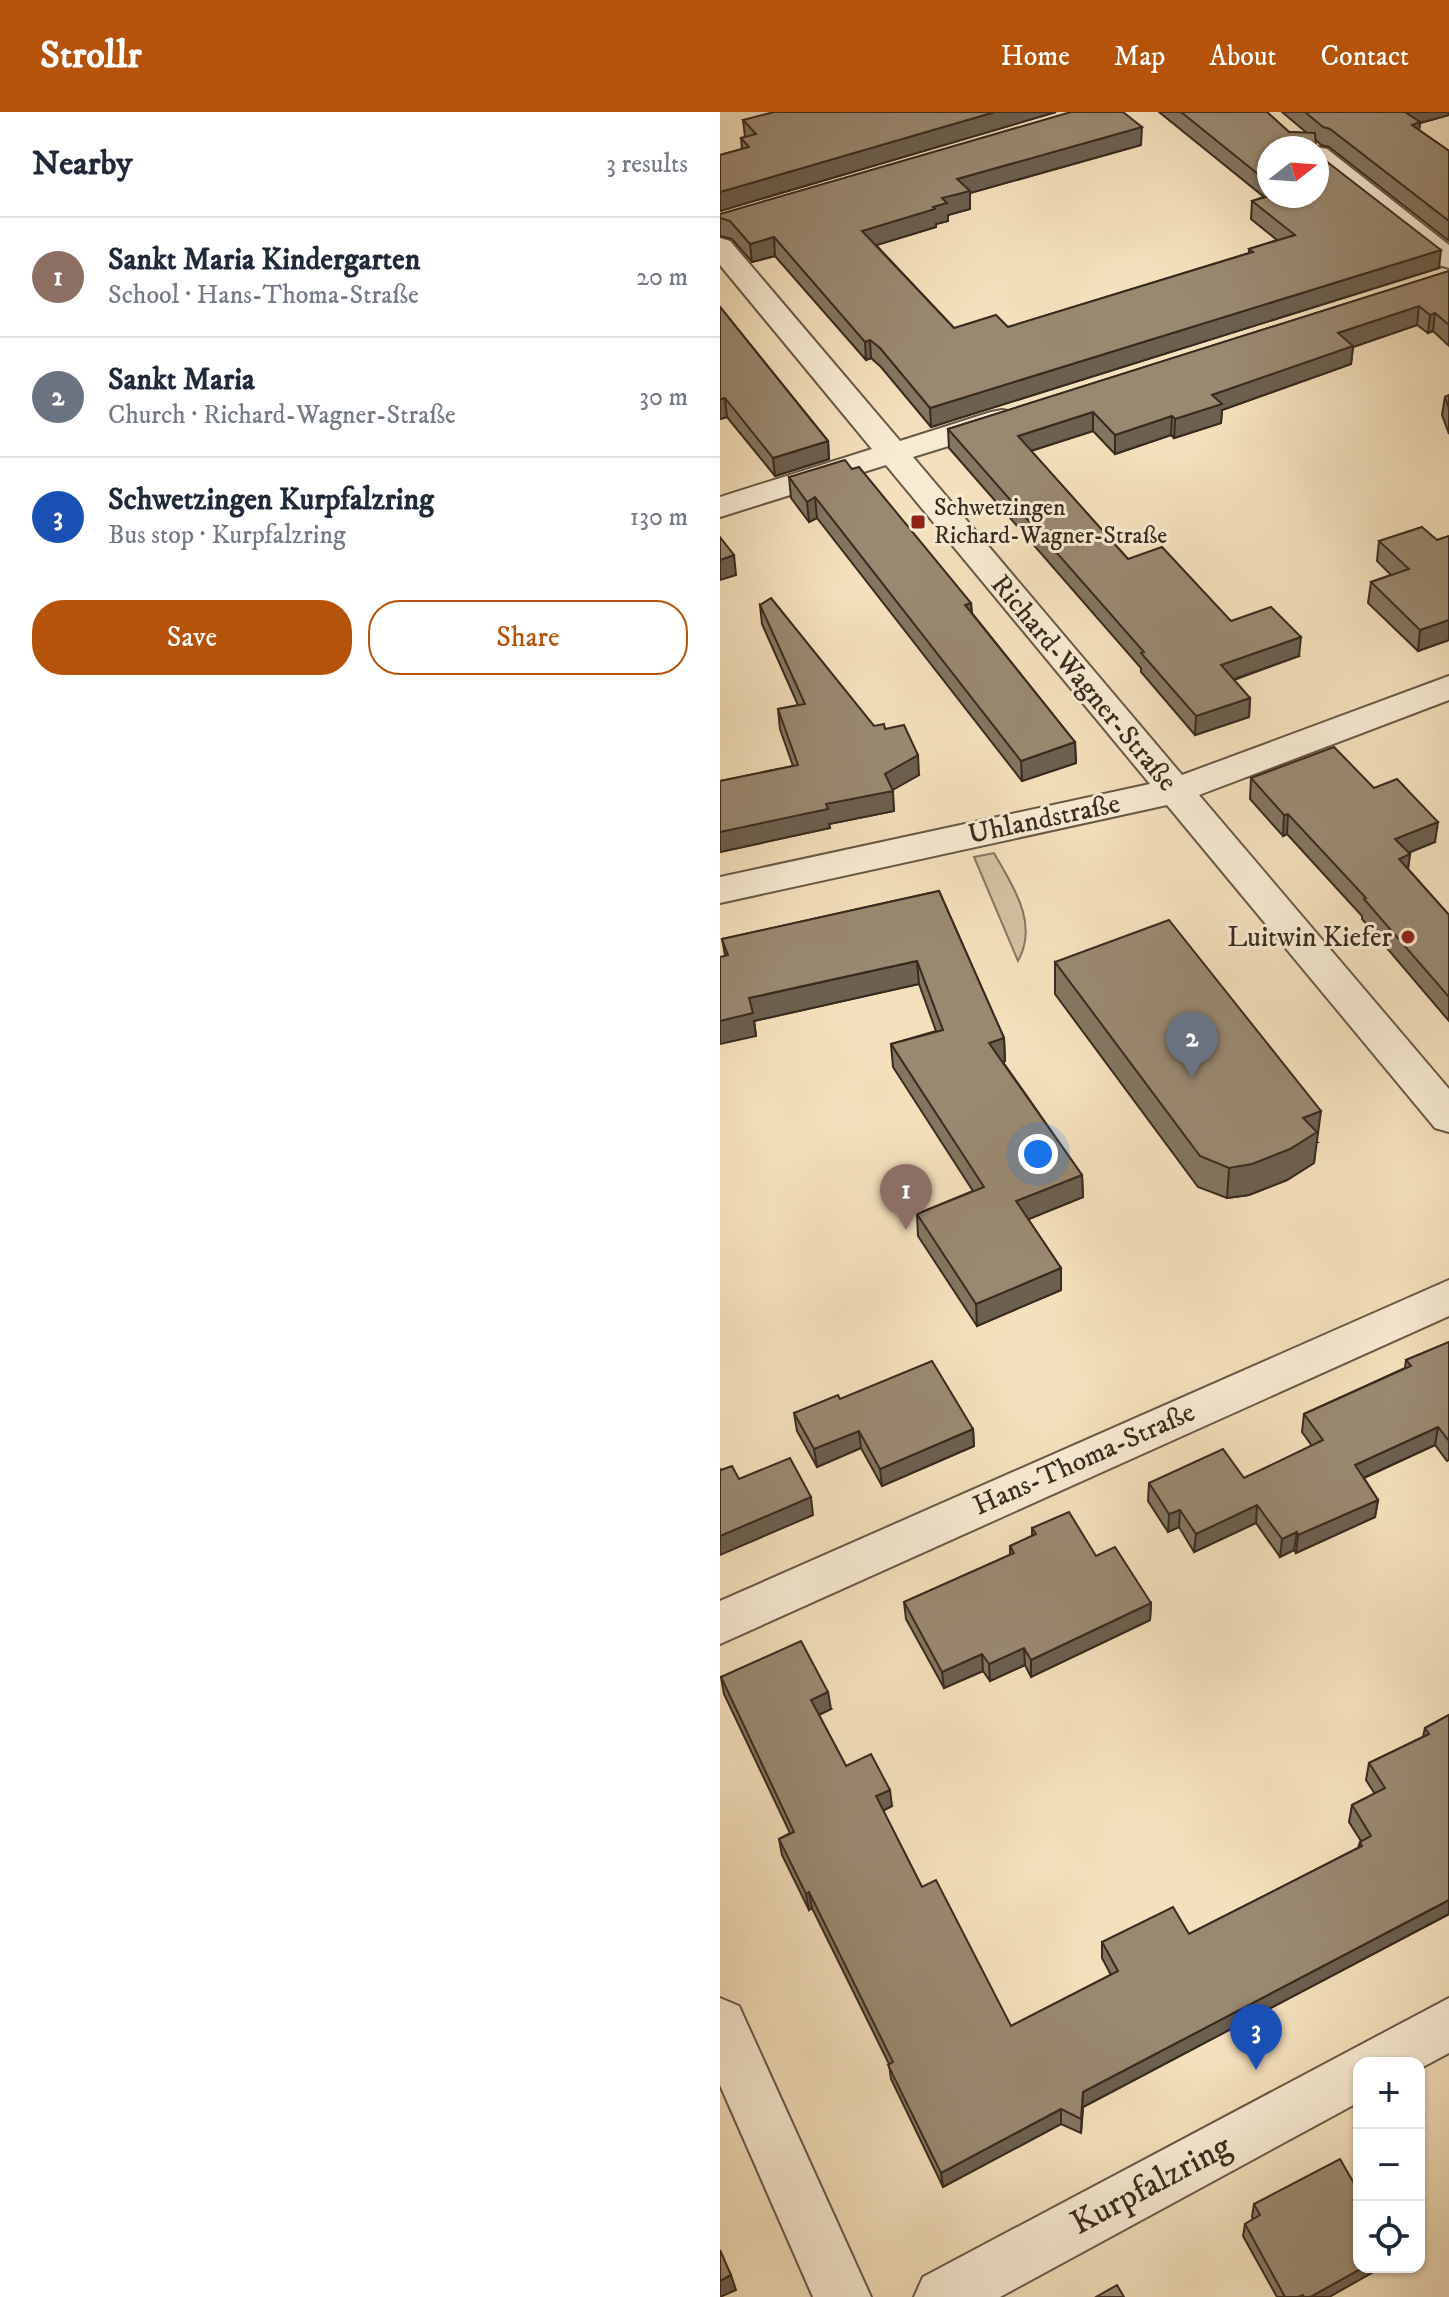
<!DOCTYPE html>
<html lang="en">
<head>
<meta charset="utf-8">
<style>
	:root { --surface:#fff; --page:#f6f6f7; --text:#1f2937; --muted:#747a83; --line:#e0e1e3; --accent:#b45309 }
	body { margin:0; font-family:"IM FELL DW Pica",serif; background:var(--page); color:var(--text) }
	.controls { position:absolute; right:24px; bottom:24px; display:grid; overflow:hidden; border-radius:16px; box-shadow:0 2px 6px #0004 }
	.controls button { width:72px; height:72px; display:grid; place-items:center; padding:0; border:0; border-bottom:2px solid var(--line); background:var(--surface); color:var(--text); font:40px sans-serif }
	.compass { position:absolute; left:537px; top:24px; width:72px; height:72px; border-radius:50%; background:var(--surface); box-shadow:0 2px 6px #0004; rotate:73deg }
	.you { position:absolute; left:318px; top:1042px; width:28px; height:28px; margin:-20px; border:6px solid #fff; border-radius:50%; background:#1a73e8; box-shadow:0 0 0 12px #1a73e833 }
	.badge { display:grid; place-items:center; width:52px; height:52px; border-radius:50%; background:var(--accent); color:#fff; font-size:26px; font-weight:700 }
	.pin { position:absolute; translate:-50% -66px; filter:drop-shadow(0 2px 4px #0008) }
	.pin::after { content:''; position:absolute; top:42px; width:28px; height:24px; background:inherit; clip-path:polygon(0 0,100% 0,50% 100%) }
	.list { margin:0; padding:0; list-style:none }
	h2 { display:flex; justify-content:space-between; align-items:center; height:104px; margin:0; padding:0 32px; font-size:34px }
	h2 small { font-size:26px; font-weight:400; color:var(--muted) }
	.list li { display:grid; grid-template-columns:52px 1fr auto; gap:24px; align-items:center; box-sizing:border-box; height:120px; padding:0 32px; border-top:2px solid var(--line) }
	.list b { display:block; font-size:30px; white-space:nowrap }
	.list p { margin:0; font-size:26px; white-space:nowrap; color:var(--muted) }
	.list em { font-size:26px; font-style:normal; color:var(--muted) }
	.actions { display:flex; gap:16px; padding:24px 32px }
	.actions a { flex:1; padding:18px 0; border:2px solid var(--accent); border-radius:32px; text-align:center; font-size:28px; color:var(--accent) }
	.actions .main { background:var(--accent); color:#fff }
	.icon { flex:none; width:44px; height:44px; fill:none; stroke:currentColor; stroke-width:2; stroke-linecap:round; stroke-linejoin:round }
	.map { position:relative; flex:none; width:729px; height:2185px; overflow:hidden }
	header { display:flex; align-items:center; gap:48px; box-sizing:border-box; height:112px; padding:0 40px; background:var(--accent); color:#fff }
	header strong { font-size:38px }
	nav { display:flex; gap:44px; margin-inline-start:auto; font-size:28px }
	main { display:flex }
	aside { flex:1; background:var(--surface) }
	.map>svg:first-child { display:block }
	.green { fill:#d4c1a1; stroke:#867660; stroke-width:2 }
	.lines { fill:none; stroke-linecap:round; stroke-linejoin:round }
	.minor-casing { stroke:#685846; stroke-width:4 }
	.minor { fill:#f8ebd3; fill-rule:evenodd }
	.wall { fill:#847661; stroke:#392a1f; stroke-width:2 }
	.shaded-wall { fill:#6c604f; stroke:#392a1f; stroke-width:2 }
	.building { fill:#9a8971; stroke:#392a1f; stroke-width:2 }
	.poi-dot { fill:#8f2418; stroke:#f8ebd3; stroke-width:3 }
	.labels { text-anchor:middle; dominant-baseline:central; stroke-width:6; stroke-linejoin:round; paint-order:stroke }
	.far-poi-label { font-size:24px; fill:#392a1f; stroke:#f8ebd3; text-anchor:start }
	.street-label { font-size:28px; fill:#392a1f; stroke:#f8ebd3 }
	.poi-label { font-size:28px; fill:#392a1f; stroke:#f8ebd3; text-anchor:end }
	.near-street-label { font-size:34px; fill:#392a1f; stroke:#f8ebd3 }
</style>
</head>
<body>
<header>
<strong>Strollr</strong>
<nav><a>Home</a><a>Map</a><a>About</a><a>Contact</a></nav>
</header>
<main>
<aside>
<h2>Nearby<small>3 results</small></h2>
<ul class="list">
<li><span class="badge" style="background:#8d6e63">1</span><div><b>Sankt Maria Kindergarten</b><p>School · Hans-Thoma-Straße</p></div><em>20 m</em></li>
<li><span class="badge" style="background:#6b7280">2</span><div><b>Sankt Maria</b><p>Church · Richard-Wagner-Straße</p></div><em>30 m</em></li>
<li><span class="badge" style="background:#1a4fb4">3</span><div><b>Schwetzingen Kurpfalzring</b><p>Bus stop · Kurpfalzring</p></div><em>130 m</em></li>
</ul>
<div class="actions"><a class="main">Save</a><a>Share</a></div>
</aside>
<div class="map">
<svg width="729" height="2185" viewBox="0 0 729 2185">
	<rect width="100%" height="100%" fill="#f4e0bc"/>
	<filter id="stains"><feTurbulence type="fractalNoise" baseFrequency=".0025" numOctaves="4"/><feColorMatrix values="0 0 0 0 .2 0 0 0 0 .09 0 0 0 0 .02 0 0 0 .5 -.17"/></filter>
	<radialGradient id="worn" r=".72"><stop offset=".6" stop-color="#630" stop-opacity="0"/><stop offset="1" stop-color="#630" stop-opacity=".3"/></radialGradient>
	<path class="green" d="M274,741C293,775 319,811 298,849L254,745Z"/>
	<g class="lines">
		<g class="minor-casing">
			<g id="minor">
				<path d="M597,35L607,37L729,133V156L719,153L597,57V36H592Z"/>
				<path d="M0,126L10,129L180,329L271,300L282,298L293,300L298,307L293,314L193,345L462,663L729,564V588L479,683L729,977V1020L715,1016L447,693L0,791V765L430,672L166,353L0,405V385L152,337L0,153Z"/>
				<path d="M729,1168V1204L0,1532V1489Z"/>
				<path d="M0,1886L19,1894L151,2185H93L0,1973Z"/>
				<path d="M729,1886V1941L699,1957V1951H639V1990L280,2185H194L203,2165Z"/>
			</g>
		</g>
		<use href="#minor" class="minor"/>
	</g>
	<g class="wall">
		<path d="M336,0L0,99V43L22,37L21,26L25,25L23,8Z"/>
		<path d="M439,0H547L569,20L587,21L562,0H729V3L700,11L699,18L729,39V129L609,35L601,33L596,28L549,36V84L719,156L211,315L161,255L151,246L146,248L55,144L32,150L12,127L0,124V102L421,33L250,81V97L228,103V109L216,112V115L156,133L234,216L288,215L529,141V137L557,128L531,107L532,89L544,85Z"/>
		<path d="M729,159V234L713,219L708,221L697,213L633,235L631,252L502,298L501,311L454,326L451,323L395,342L373,319L311,339L408,447L511,509L579,544L514,568L530,586L529,605L475,623L421,560V556L229,336L228,317Z"/>
		<path d="M0,195L108,329L109,347L55,364L7,305L0,307Z"/>
		<path d="M729,283V322L722,303L725,285Z"/>
		<path d="M69,365L251,491L252,501L355,630L356,651L302,669L97,406L89,410L71,386Z"/>
		<path d="M729,424V528L698,539L648,491L651,470L671,463L657,449L659,429L717,428Z"/>
		<path d="M40,493L154,614L165,617L199,663L172,678L174,699L109,712L110,716L0,740V669L73,654L60,617L58,597L78,593L42,512Z"/>
		<path d="M531,666L654,676L715,730L688,741L690,742L688,757L729,803V909L642,807V804L567,722L563,724L530,687Z"/>
		<path d="M219,779L284,926L285,949L283,950L362,1063L363,1085L308,1107L341,1156V1178L257,1214L198,1124L197,1102L253,1079L173,955L171,932L216,919L199,872L34,909L36,924L5,843L2,827Z"/>
		<path d="M335,850L597,1030H596L594,1051L567,1068L529,1083L507,1086L478,1075L335,882Z"/>
		<path d="M729,1230V1348L727,1349L715,1333L644,1366L658,1388L655,1405L576,1441L574,1438L560,1445L536,1411L474,1440L459,1415L448,1420L428,1389L429,1371L524,1366L592,1334L582,1320L584,1302L685,1256L686,1248Z"/>
		<path d="M120,1287L253,1317L254,1334L162,1374L141,1336L97,1355L77,1319L74,1301Z"/>
		<path d="M312,1416L376,1444L431,1491L430,1508L311,1565L305,1553L270,1569L263,1559L224,1576L186,1507L184,1490L290,1443V1434L312,1424Z"/>
		<path d="M1,1565L111,1597L99,1603L126,1654L172,1694L163,1699L202,1775L291,1914L391,1863L382,1846V1830L469,1822L638,1736L640,1730L641,1729L629,1710L632,1693L655,1682L646,1668L649,1651L703,1625L705,1616L729,1603V1802L363,1995L361,2021L341,2012L223,2075L171,1967L169,1952L92,1796L89,1798L62,1743L59,1727L70,1721L4,1582Z"/>
		<path d="M534,2092L639,2155H662L609,2185H557L523,2124L525,2112L533,2107L532,2105Z"/>
	</g>
	<g class="shaded-wall">
		<path d="M275,0H336L0,99V80Z"/>
		<path d="M683,0H729V3L700,11L698,28Z"/>
		<path d="M422,15L421,33L250,81V97L228,103V109L216,112V115L144,137L142,119L213,95L237,67Z"/>
		<path d="M54,125L55,144L32,150L30,132Z"/>
		<path d="M721,138L719,156L211,315L210,296Z"/>
		<path d="M699,194L697,213L633,235L631,252L502,298L501,311L454,326L455,307L492,283L618,221Z"/>
		<path d="M715,201L713,219L708,221L710,203Z"/>
		<path d="M150,228L151,246L146,248L145,230Z"/>
		<path d="M5,286L7,305L0,307V287Z"/>
		<path d="M373,300V319L298,343V324Z"/>
		<path d="M452,304L451,323L395,342V323Z"/>
		<path d="M108,329L109,347L55,364L53,346Z"/>
		<path d="M95,385L97,406L89,410L87,390Z"/>
		<path d="M14,443L16,463L0,468V448Z"/>
		<path d="M251,491L252,512L245,493Z"/>
		<path d="M729,508V528L698,539L700,518Z"/>
		<path d="M581,525L579,544L500,572L501,553Z"/>
		<path d="M530,586L529,605L475,623L476,604Z"/>
		<path d="M355,630L356,651L302,669L301,649Z"/>
		<path d="M198,643L199,663L169,680L173,679L174,699L109,712L110,716L0,740V720L106,692Z"/>
		<path d="M568,702L567,722L563,724L564,703Z"/>
		<path d="M718,710L715,730L673,747L675,727Z"/>
		<path d="M690,742L687,763L679,747Z"/>
		<path d="M197,849L199,872L34,909L36,924L0,932V909L29,886Z"/>
		<path d="M284,926L285,949L270,954L269,931Z"/>
		<path d="M601,999L594,1051L567,1068L529,1083L507,1086L509,1056L583,1006Z"/>
		<path d="M362,1063L363,1085L297,1112L296,1089Z"/>
		<path d="M341,1156V1178L257,1214L256,1192Z"/>
		<path d="M718,1315L715,1333L632,1371L635,1353Z"/>
		<path d="M253,1317L254,1334L162,1374L160,1357Z"/>
		<path d="M139,1319L141,1336L97,1355L94,1337Z"/>
		<path d="M91,1385L93,1403L0,1443V1424Z"/>
		<path d="M658,1388L655,1405L576,1441L578,1423Z"/>
		<path d="M537,1393L536,1411L474,1440L476,1422Z"/>
		<path d="M460,1398L459,1415L448,1420L449,1402Z"/>
		<path d="M577,1420L574,1438L560,1445L562,1427Z"/>
		<path d="M431,1491L430,1508L311,1565V1548Z"/>
		<path d="M304,1536L305,1553L270,1569L269,1552Z"/>
		<path d="M262,1542L263,1559L224,1576L222,1560Z"/>
		<path d="M108,1580L111,1597L94,1605L91,1588Z"/>
		<path d="M170,1678L172,1694L158,1701L156,1684Z"/>
		<path d="M89,1780L92,1796L89,1798L86,1782Z"/>
		<path d="M729,1788V1802L363,1995L361,2021L363,1980Z"/>
		<path d="M341,1997V2012L223,2075L221,2061Z"/>
		<path d="M644,2155H662L609,2185H590Z"/>
		<path d="M11,2163L16,2178L0,2185V2169Z"/>
	</g>
	<g class="building">
		<path d="M54,0H275L0,80V43L29,35L21,26L36,22L23,8Z"/>
		<path d="M351,0H403L422,15L237,67L250,79L222,86L227,91L213,95L215,97L142,119L234,216L276,203L288,215L533,140L529,137L575,123L532,89L549,84H597V42L721,138L210,296L160,236L150,228L145,230L54,125L30,132L10,109L0,106V102Z"/>
		<path d="M461,0H547L569,20L595,21L596,36H549V71Z"/>
		<path d="M585,0H685L700,10L692,13L729,39V109L610,17L603,15Z"/>
		<path d="M729,159V213L715,201L710,203L699,194L618,221L633,234L492,283L502,292L455,307L452,304L395,323L373,300L298,324L408,447L442,435L511,509L551,495L581,525L501,553L530,586L476,604L421,541L424,540L228,317Z"/>
		<path d="M0,195L108,329L53,346L5,286L0,287Z"/>
		<path d="M729,283V297L725,285Z"/>
		<path d="M125,348L132,357L139,355L251,491L245,493L355,630L301,649L95,385L87,390L69,365Z"/>
		<path d="M702,415L717,428L729,424V508L700,518L651,470L689,457L659,429Z"/>
		<path d="M0,425L14,443L0,448Z"/>
		<path d="M51,486L154,614L164,612L165,617L184,613L198,643L165,662L173,679L106,692L108,697L0,720V669L78,653L58,597L85,592L40,493Z"/>
		<path d="M614,635L654,676L677,667L718,710L675,727L690,742L679,747L729,803V885L644,787L646,786L568,702L564,703L531,666Z"/>
		<path d="M219,779L284,926L269,931L362,1063L296,1089L341,1156L256,1192L197,1102L264,1075L171,932L223,918L197,849L29,886L33,901L0,909V845L8,843L2,827Z"/>
		<path d="M449,808L601,999L583,1006L597,1020L570,1037L532,1052L509,1056L480,1044L335,850Z"/>
		<path d="M729,1230V1329L718,1315L635,1353L658,1388L578,1423L577,1420L562,1427L537,1393L476,1422L460,1398L449,1402L429,1371L503,1337L524,1366L603,1328L584,1302L691,1254L686,1248Z"/>
		<path d="M212,1249L253,1317L160,1357L139,1319L94,1337L74,1301L118,1283L120,1287Z"/>
		<path d="M70,1346L91,1385L0,1424V1357L1,1358L12,1354L19,1367Z"/>
		<path d="M349,1400L376,1444L395,1435L431,1491L311,1548L304,1536L269,1552L262,1542L222,1560L184,1490L294,1441L290,1434L316,1422L312,1416Z"/>
		<path d="M81,1529L108,1580L91,1588L126,1654L151,1642L170,1678L156,1684L202,1775L216,1768L291,1914L398,1859L382,1830L453,1795L469,1822L642,1734L640,1730L651,1724L632,1693L665,1676L649,1651L709,1622L705,1616L729,1603V1788L363,1980L361,2007L341,1997L221,2061L168,1953L173,1950L89,1780L86,1782L59,1727L74,1720L1,1565Z"/>
		<path d="M620,2047L639,2080V2155H644L590,2185H584L583,2183L578,2185H565L525,2112L540,2103L534,2092Z"/>
		<path d="M0,2138L11,2163L0,2169Z"/>
		<path d="M397,2173L404,2185H376Z"/>
	</g>
	<g class="poi-dot">
		<rect x="190" y="402" width="16" height="16" rx="4"/>
		<circle cx="688" cy="825" r="8"/>
	</g>
	<g class="labels">
		<g class="far-poi-label">
			<text x="214" y="396">Schwetzingen<tspan x="214" dy="28">Richard-Wagner-Straße</tspan></text>
		</g>
		<g class="street-label">
			<text transform="translate(364 571) rotate(50)">Richard-Wagner-Straße</text>
			<text transform="translate(324 707) rotate(-12)">Uhlandstraße</text>
			<text transform="translate(364 1347) rotate(-24)">Hans-Thoma-Straße</text>
		</g>
		<g class="poi-label">
			<text x="672" y="825">Luitwin Kiefer</text>
		</g>
		<g class="near-street-label">
			<text transform="translate(431 2073) rotate(-28)">Kurpfalzring</text>
		</g>
	</g>
	<rect width="100%" height="100%" filter="url(#stains)"/>
	<rect width="100%" height="100%" fill="url(#worn)"/>
</svg>
<div class="controls">
<button>+</button>
<button>−</button>
<button><svg class="icon" aria-label="locate" viewBox="0 0 24 24"><circle cx="12" cy="12" r="6"/><path d="M12 2v4M12 18v4M2 12h4M18 12h4"/></svg></button>
</div>
<svg class="compass" viewBox="-18 -18 36 36"><path d="M0-13l5 13h-10z" fill="#e53935"/><path d="M0 13l5-13h-10z" fill="#747a83"/></svg>
<div class="you"></div>
<div class="pin badge" style="left:186px;top:1118px;background:#8d6e63">1</div>
<div class="pin badge" style="left:472px;top:966px;background:#6b7280">2</div>
<div class="pin badge" style="left:536px;top:1958px;background:#1a4fb4">3</div>
</div>
</main>
</body>
</html>
